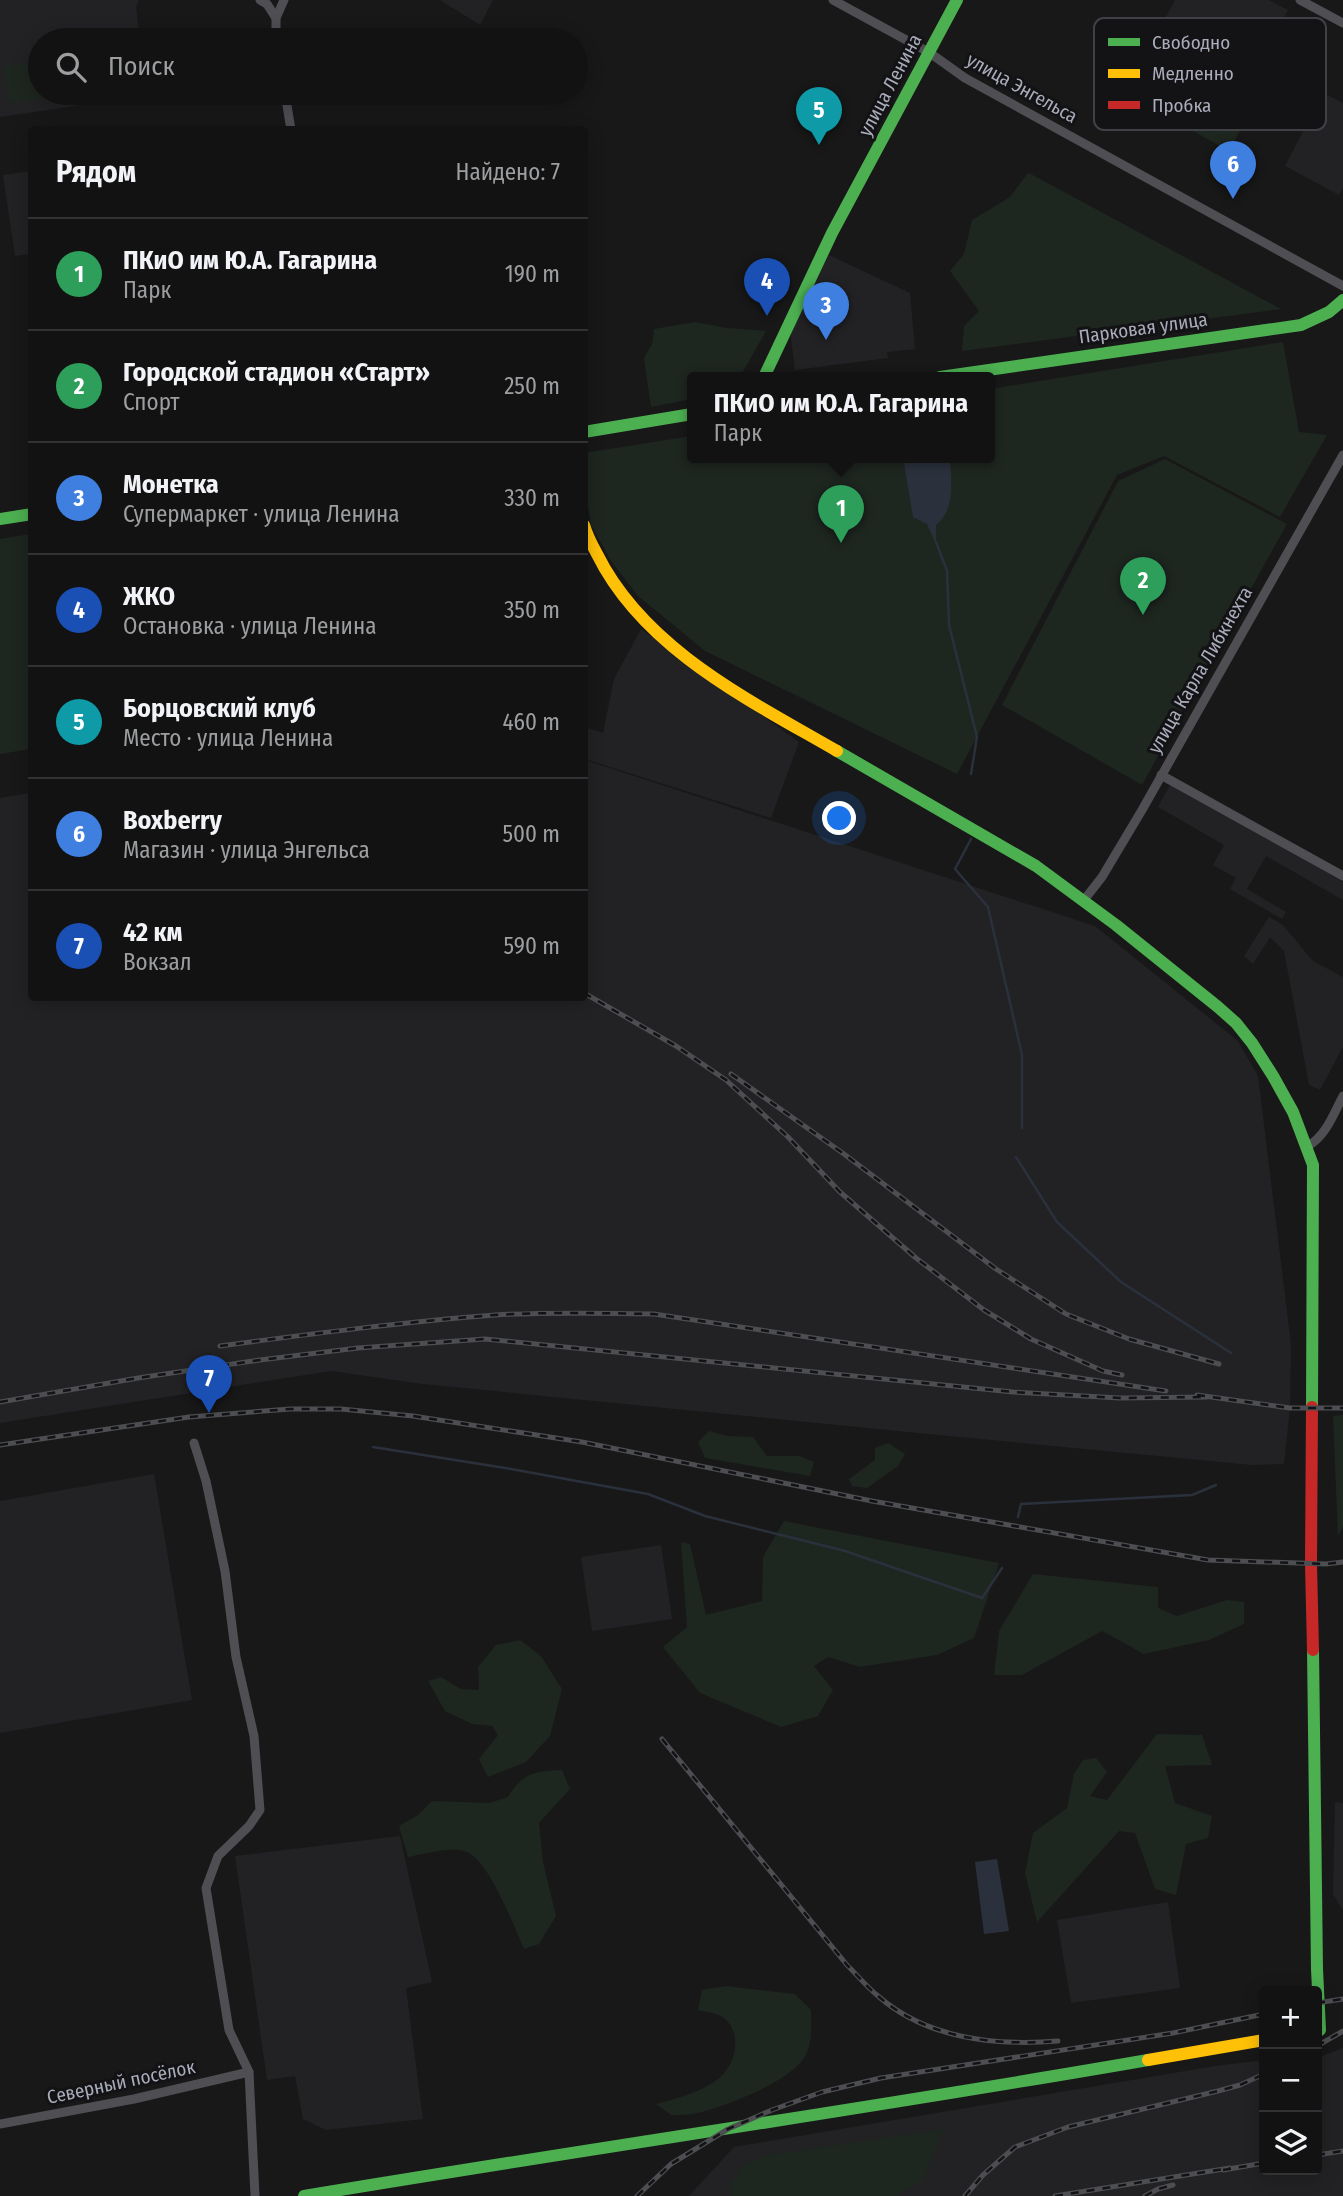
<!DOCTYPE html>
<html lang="ru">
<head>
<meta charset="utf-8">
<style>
	:root { --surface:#121213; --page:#1f2021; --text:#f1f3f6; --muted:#9c9ea0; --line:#313233; --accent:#767882 }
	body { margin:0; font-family:"Fira Sans Condensed",sans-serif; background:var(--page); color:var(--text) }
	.controls { position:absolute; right:21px; bottom:21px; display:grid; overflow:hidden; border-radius:7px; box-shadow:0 4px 18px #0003 }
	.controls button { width:63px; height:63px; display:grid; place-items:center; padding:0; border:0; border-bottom:2px solid var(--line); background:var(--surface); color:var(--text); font:35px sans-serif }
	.you { position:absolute; left:840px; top:819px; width:24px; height:24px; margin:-18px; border:5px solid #fff; border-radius:50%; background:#1a73e8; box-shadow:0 0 0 10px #1a73e833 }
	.badge { display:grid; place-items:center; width:46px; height:46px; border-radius:50%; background:var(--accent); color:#fff; font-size:23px; font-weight:700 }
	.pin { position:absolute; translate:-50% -58px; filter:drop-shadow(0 2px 4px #0008) }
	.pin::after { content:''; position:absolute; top:37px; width:24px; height:21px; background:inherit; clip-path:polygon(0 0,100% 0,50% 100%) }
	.popup { position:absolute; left:687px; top:372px; width:308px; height:91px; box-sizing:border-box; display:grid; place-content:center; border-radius:7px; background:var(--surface); filter:drop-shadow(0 2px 5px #0005); font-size:23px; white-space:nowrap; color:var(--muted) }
	.popup b { font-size:26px; color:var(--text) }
	.popup::after { content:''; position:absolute; left:50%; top:100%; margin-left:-14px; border:14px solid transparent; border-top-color:var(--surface) }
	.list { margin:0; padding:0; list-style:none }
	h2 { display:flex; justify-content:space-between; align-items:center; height:91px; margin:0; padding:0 28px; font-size:30px }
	h2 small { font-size:23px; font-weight:400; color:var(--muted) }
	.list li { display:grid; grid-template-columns:46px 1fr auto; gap:21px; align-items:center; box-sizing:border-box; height:112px; padding:0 28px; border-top:2px solid var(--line) }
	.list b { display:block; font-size:26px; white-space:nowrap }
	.list p { margin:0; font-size:23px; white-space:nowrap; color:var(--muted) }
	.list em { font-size:23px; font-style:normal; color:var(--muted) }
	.icon { flex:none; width:38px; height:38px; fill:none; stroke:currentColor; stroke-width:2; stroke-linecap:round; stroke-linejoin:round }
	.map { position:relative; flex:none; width:1343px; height:2196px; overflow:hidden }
	.search { position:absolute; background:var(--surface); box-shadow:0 4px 18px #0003; left:28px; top:28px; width:560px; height:77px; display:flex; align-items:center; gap:18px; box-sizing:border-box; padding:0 24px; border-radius:38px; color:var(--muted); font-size:26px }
	.panel { position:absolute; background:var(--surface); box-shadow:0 4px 18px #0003; left:28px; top:126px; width:560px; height:875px; border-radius:7px }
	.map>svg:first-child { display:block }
	.built { fill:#222225 }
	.green { fill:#1e2620 }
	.water { fill:#2a313c }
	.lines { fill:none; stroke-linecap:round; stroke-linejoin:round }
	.stream { stroke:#2a313c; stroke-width:2.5 }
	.street { stroke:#4e4e53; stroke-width:9 }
	.fast { stroke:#4caf50; stroke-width:12 }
	.slow { stroke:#ffc107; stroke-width:12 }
	.jam { stroke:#c62828; stroke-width:12 }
	.rail-casing { stroke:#4d4e51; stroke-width:5 }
	.rail { stroke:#131215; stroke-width:2.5; stroke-dasharray:8; stroke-linecap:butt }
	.labels { text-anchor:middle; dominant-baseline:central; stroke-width:6; stroke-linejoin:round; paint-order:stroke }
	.street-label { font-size:19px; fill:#a9acba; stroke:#131215 }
	.key { fill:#131215; stroke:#404047; stroke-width:2 }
	.key-label { font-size:19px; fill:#a9acba }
</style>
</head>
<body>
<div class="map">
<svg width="1343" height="2196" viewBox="0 0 1343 2196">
	<rect width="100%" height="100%" fill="#181819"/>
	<g class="built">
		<path d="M0,0H139L136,7L140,40H40V93H147L148,95L0,117Z"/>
		<path d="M440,0H493L480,25Z"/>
		<path d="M1175,0H1269L1288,10L1248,85L1156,35Z"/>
		<path d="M1323,93L1343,103V188L1339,195L1285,166Z"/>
		<path d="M31,171V254L15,256L3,175Z"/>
		<path d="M829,255L910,293L915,349L887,352L888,358L795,370L790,331Z"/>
		<path d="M641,629L799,742L771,818L585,759L584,727L603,733L614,679Z"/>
		<path d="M585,760L1095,926L1238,1041L1258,1076L1291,1344L1290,1408L1284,1464L1252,1465L918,1433L423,1384L331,1371L0,1423V798L31,793L32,998H584Z"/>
		<path d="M1171,783L1343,882V900L1266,856L1247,889L1286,912L1282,919L1230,889L1236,878L1213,865L1224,845L1158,807Z"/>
		<path d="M1269,917L1283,925L1313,961L1343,977V1047L1320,1090L1309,1085L1284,951L1270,937L1253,964L1244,956Z"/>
		<path d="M154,1474L192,1700L0,1733V1501Z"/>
		<path d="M661,1545L672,1619L592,1631L581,1557Z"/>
		<path d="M1335,1802L1343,1803V1910L1333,1894Z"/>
		<path d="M400,1836L432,1982L406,1988L423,2119L326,2130L303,2119L295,2076L267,2080L235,1856Z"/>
		<path d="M1168,1902L1180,1988L1071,2003L1057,1920Z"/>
		<path d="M1343,2048V2196H689L734,2147L1215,2066L1264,2060V2170H1317V2058Z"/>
	</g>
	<g class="green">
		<path d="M1141,30L1259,95L1229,151L1112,86Z"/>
		<path d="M40,61V93H80L9,103L4,66Z"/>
		<path d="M1028,173H1029L1281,309L962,351L964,326L979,311L950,271L964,254L972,220L1010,197Z"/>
		<path d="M695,322L727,328L766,331L740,377H692V399L651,407L644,358L652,344L654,329Z"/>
		<path d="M1283,342L1299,432L1327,435L1280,517L1164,456L1117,475L957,774L705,651L638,596L611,561L591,525L585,486L584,453L692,436V457H990V389Z"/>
		<path d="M1165,459L1287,524L1142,785L1002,705L1118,481Z"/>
		<path d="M31,534V749L0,754V539Z"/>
		<path d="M1343,1415V1526L1338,1537L1333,1416Z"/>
		<path d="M709,1431L727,1436L753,1437L767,1456H799L814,1462L810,1476L705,1458L698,1442Z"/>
		<path d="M888,1443L905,1454L898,1466L867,1488L852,1486L849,1479L875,1460V1448Z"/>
		<path d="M784,1521L999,1563L974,1638L937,1655L860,1667L828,1657L814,1666L833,1690L818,1716L781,1727L700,1693L663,1647L687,1627L681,1542L690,1544L706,1615L762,1601L763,1557Z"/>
		<path d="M1033,1574L1158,1587V1608L1177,1616L1227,1600L1244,1602V1624L1209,1640L1144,1654L1102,1631L1022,1675H994L999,1631Z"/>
		<path d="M520,1640L541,1656L562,1689L550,1736L526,1762L488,1777L479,1759L498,1735L492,1726L472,1724L445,1711L428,1681L441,1677L461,1689L479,1690L478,1667L496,1645Z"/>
		<path d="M1157,1734L1202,1735L1212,1765L1165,1766L1175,1803L1212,1816L1208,1838L1186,1844L1176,1895L1155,1889L1135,1833L1119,1831L1037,1922L1025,1873L1033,1833L1067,1808L1074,1774L1083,1760L1096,1758L1107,1772L1090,1796L1107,1800Z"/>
		<path d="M562,1770L570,1789L539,1823L543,1862L556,1916L539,1944L524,1949C514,1927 490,1862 467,1852C453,1846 424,1854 408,1857L399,1826L418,1815L432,1801L490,1803L508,1797C522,1773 535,1771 562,1770Z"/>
		<path d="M726,1986L795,1994L811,2010C811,2025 813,2044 804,2058C789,2082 726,2106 698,2113C690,2115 680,2115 671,2115L656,2104C678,2098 698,2093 717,2080C736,2065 743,2034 724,2018C717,2013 706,2012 698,2010L702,1990Z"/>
		<path d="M944,2129L923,2181L897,2196H731L730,2184L746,2163L768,2155Z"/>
	</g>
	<g class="water">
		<path d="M903,457H950C951,480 956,509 936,525V544L927,524L913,517Z"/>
		<path d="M997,1859L1009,1931L984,1934L975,1862Z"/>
	</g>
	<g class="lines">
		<g class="stream">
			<path d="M936,542L947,571L949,625L977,737L971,774"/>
			<path d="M971,839L955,869L988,907L1022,1055V1128"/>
			<path d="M1016,1157L1057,1222L1121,1282L1231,1353"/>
			<path d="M373,1447L511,1469L648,1494L705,1516L845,1551L982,1598L1002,1568"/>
			<path d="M1018,1517L1021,1504L1192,1495L1216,1485"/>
		</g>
		<g class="street">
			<path d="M260,0L267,4L276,18"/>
			<path d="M833,0L930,53L965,78L1343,286"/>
			<path d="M1300,0L1343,23"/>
			<path d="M276,40V18L284,0"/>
			<path d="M285,93L291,130"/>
			<path d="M1161,775L1343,876"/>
			<path d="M1084,900L1102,877L1142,810L1343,455"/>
			<path d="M1308,1146C1326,1136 1334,1113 1343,1096"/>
			<path d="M194,1443L206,1481L225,1571L236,1657L254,1736L260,1810L249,1826L218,1856L206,1888L229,2030L249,2072L255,2196"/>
			<path d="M0,2124L134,2099L249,2072"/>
		</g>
		<g class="fast">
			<path d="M764,377L832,233L957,0"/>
			<path d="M940,377L1301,325L1329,312L1343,300"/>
			<path d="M584,432L692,414"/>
			<path d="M0,519L32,514"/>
			<path d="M837,751L1036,866L1116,925L1218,1007L1236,1023L1252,1043L1273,1076L1293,1112L1313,1165L1312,1407"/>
			<path d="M1313,1650L1317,1969L1320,2030H1317"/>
			<path d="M304,2196C585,2149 867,2109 1148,2060"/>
		</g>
		<g class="slow">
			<path d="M584,525C587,535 592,545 597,554C644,649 749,700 837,751"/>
			<path d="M1148,2060L1264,2040"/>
		</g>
		<path class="jam" d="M1312,1407L1311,1564L1313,1650"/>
		<g class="rail-casing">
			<g id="rail">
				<path d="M584,993L676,1046L726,1080L788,1137L840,1192L916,1258L984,1310L1031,1339L1103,1371L1122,1375"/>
				<path d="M731,1074L844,1154L996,1269L1066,1314L1129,1339L1219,1364"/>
				<path d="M220,1346C311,1334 402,1322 495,1315C548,1312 601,1313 654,1314L1166,1391"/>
				<path d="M1197,1395L1290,1408H1343"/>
				<path d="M0,1402L138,1378L260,1360L358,1348L485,1339L1013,1392L1120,1398L1207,1397"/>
				<path d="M0,1445L189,1417L290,1409H341L413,1416L582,1442L872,1501L1208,1560L1326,1564L1343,1562"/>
				<path d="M662,1739L847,1965C857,1975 867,1987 878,1996C927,2039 996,2046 1058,2041"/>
				<path d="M1317,2003L1343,1999"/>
				<path d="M1317,2046L1343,2031"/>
				<path d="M1317,2155L1343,2151"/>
				<path d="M1223,2170L1264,2163"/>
				<path d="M637,2196L671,2164L728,2129L772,2110L822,2092L881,2078L1173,2033L1264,2014"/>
				<path d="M965,2196L983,2175L1015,2147L1068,2127L1218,2091L1240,2085L1264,2074"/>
				<path d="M1055,2196L1230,2168"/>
				<path d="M1145,2196L1158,2189L1173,2185"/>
			</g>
		</g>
		<use href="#rail" class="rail"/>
	</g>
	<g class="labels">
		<g class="street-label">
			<text transform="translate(890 85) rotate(-62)">улица Ленина</text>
			<text transform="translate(1022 88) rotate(29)">улица Энгельса</text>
			<text transform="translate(1143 328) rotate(-8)">Парковая улица</text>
			<text transform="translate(1200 670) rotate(-60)">улица Карла Либкнехта</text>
			<text transform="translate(121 2082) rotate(-12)">Северный посёлок</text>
		</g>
	</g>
	<rect x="1094" y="18" width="232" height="112" rx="10" class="key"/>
	<rect x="1108" y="38" width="32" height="8" fill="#4caf50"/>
	<rect x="1108" y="69" width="32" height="9" fill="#ffc107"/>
	<rect x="1108" y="101" width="32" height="8" fill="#c62828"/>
	<g class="key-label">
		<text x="1152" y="49">Свободно</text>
		<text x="1152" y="80">Медленно</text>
		<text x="1152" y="112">Пробка</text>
	</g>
</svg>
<div class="controls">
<button>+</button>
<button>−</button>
<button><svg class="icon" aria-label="layers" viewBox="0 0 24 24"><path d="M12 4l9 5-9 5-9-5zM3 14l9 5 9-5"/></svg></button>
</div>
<div class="you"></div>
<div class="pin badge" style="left:841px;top:543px;background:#2e9e5b">1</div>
<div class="popup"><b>ПКиО им Ю.А. Гагарина</b>Парк</div>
<div class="pin badge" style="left:1143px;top:615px;background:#2e9e5b">2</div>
<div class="pin badge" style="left:826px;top:340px;background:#3f7fe0">3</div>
<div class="pin badge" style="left:767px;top:316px;background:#1a4fb4">4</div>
<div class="pin badge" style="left:819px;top:145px;background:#0f9aa8">5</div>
<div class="pin badge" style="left:1233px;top:199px;background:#3f7fe0">6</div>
<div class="pin badge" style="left:209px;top:1413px;background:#1a4fb4">7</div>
<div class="search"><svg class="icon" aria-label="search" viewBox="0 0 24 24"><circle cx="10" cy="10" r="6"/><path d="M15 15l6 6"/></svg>Поиск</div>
<section class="panel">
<h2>Рядом<small>Найдено: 7</small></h2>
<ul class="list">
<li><span class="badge" style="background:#2e9e5b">1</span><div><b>ПКиО им Ю.А. Гагарина</b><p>Парк</p></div><em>190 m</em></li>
<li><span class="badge" style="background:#2e9e5b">2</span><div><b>Городской стадион «Старт»</b><p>Спорт</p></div><em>250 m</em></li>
<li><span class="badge" style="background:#3f7fe0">3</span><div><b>Монетка</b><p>Супермаркет · улица Ленина</p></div><em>330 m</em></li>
<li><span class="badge" style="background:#1a4fb4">4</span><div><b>ЖКО</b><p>Остановка · улица Ленина</p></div><em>350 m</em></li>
<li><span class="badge" style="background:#0f9aa8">5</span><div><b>Борцовский клуб</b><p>Место · улица Ленина</p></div><em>460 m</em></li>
<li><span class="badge" style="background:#3f7fe0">6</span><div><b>Boxberry</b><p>Магазин · улица Энгельса</p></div><em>500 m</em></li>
<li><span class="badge" style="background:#1a4fb4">7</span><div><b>42 км</b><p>Вокзал</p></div><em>590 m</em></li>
</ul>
</section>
</div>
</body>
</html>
